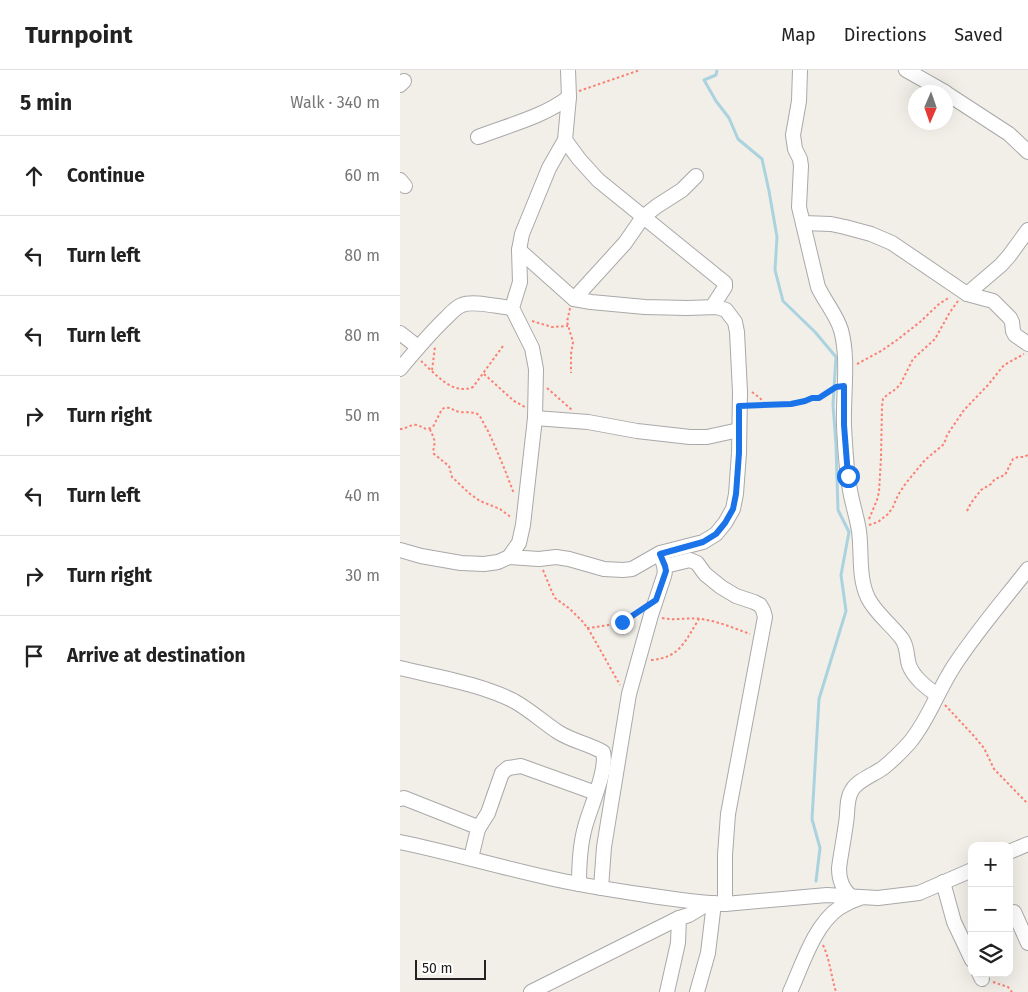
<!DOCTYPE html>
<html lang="en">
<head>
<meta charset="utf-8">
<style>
	:root { --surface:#fff; --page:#f2f2f2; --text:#222; --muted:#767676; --line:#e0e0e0 }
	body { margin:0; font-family:"Fira Sans",sans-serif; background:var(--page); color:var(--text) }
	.controls { position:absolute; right:15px; bottom:15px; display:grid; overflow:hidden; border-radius:10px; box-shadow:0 5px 20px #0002 }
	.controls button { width:45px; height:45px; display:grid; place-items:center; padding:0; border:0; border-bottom:1px solid var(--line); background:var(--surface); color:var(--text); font:25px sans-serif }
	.compass { position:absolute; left:508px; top:15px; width:45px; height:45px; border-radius:50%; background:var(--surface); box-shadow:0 5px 20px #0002; rotate:182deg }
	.scale { position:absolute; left:15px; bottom:12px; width:71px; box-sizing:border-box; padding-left:5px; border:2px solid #222; border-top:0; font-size:14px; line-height:18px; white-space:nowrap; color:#222; -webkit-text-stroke:4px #fff; paint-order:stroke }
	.stop { position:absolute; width:15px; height:15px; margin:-11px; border:4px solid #1a73e8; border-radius:50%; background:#fff }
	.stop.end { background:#1a73e8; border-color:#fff; box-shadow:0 1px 5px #0008 }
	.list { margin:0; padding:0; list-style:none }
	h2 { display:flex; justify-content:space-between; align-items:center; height:65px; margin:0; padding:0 20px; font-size:21px }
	h2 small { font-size:16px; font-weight:400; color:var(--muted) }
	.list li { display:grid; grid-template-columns:32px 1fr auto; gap:15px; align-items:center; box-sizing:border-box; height:80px; padding:0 20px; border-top:1px solid var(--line) }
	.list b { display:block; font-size:19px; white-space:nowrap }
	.list em { font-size:16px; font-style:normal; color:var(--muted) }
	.icon { flex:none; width:28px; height:28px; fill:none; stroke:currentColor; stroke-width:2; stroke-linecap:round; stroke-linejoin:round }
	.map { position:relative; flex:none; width:628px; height:922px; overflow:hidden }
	header { display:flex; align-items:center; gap:30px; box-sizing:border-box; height:70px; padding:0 25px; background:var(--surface); border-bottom:1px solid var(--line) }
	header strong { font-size:24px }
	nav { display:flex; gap:28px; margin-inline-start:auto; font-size:18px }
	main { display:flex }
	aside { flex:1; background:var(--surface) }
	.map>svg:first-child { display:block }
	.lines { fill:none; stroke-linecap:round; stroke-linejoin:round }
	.stream { stroke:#aad3df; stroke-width:3 }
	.minor-casing { stroke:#a9a9a9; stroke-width:16 }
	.path { stroke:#fa8072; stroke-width:2; stroke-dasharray:2.5 2.5; stroke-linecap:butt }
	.minor { stroke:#fff; stroke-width:14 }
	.route { stroke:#1a73e8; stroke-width:6 }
</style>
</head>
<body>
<header>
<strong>Turnpoint</strong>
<nav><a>Map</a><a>Directions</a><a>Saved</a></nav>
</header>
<main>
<aside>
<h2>5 min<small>Walk · 340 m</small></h2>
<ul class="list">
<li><svg class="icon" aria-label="ahead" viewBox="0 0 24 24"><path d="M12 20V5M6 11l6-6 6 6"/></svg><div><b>Continue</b></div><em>60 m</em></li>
<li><svg class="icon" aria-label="left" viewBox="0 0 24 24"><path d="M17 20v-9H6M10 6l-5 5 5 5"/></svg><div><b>Turn left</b></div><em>80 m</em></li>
<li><svg class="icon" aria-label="left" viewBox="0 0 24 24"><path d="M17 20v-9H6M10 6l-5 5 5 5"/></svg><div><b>Turn left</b></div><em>80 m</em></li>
<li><svg class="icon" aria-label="right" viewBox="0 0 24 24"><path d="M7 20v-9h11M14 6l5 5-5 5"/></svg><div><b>Turn right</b></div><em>50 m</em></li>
<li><svg class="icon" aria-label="left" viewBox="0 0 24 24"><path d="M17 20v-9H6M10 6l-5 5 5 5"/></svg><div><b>Turn left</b></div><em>40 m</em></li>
<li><svg class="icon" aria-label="right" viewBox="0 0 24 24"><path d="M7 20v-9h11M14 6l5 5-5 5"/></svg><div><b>Turn right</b></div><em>30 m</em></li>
<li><svg class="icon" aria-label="arrive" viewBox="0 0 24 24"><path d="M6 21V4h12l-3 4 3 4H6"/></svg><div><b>Arrive at destination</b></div></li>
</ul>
</aside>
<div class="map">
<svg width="628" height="922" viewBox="0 0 628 922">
	<rect width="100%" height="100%" fill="#f2efe9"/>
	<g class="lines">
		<path class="stream" d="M317,0L316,5L304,10L316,31L329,48L338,69L362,89L369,121L377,167L375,200L383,231L415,262L436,287L433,335L436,375L438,440L449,462L441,505L446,541L419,629L412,749L420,778L416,811"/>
		<g class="minor-casing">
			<g id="minor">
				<path d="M400,0L399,31L393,65L395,79L400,89L401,96L399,137L418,217C425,232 436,244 441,260C449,289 443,325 444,355C445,377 446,398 450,420C452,433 457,447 459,461C462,483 458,507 468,528C476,544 492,555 502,569C508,577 506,586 509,595C514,608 526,617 537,625"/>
				<path d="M506,0L545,22"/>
				<path d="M0,15L4,11"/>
				<path d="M546,23L609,64L628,82"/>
				<path d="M78,67C109,55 143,47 169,27"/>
				<path d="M165,70L179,89L198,110L325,213V217L312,237"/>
				<path d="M0,110L5,116"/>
				<path d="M403,153L431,154L445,157L471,164L492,173L567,224L593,231L610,248L612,252L613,261L615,265L628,274"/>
				<path d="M567,224L601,195L609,186L628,160"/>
				<path d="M174,229L225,173L243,147L257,136L282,120L296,106"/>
				<path d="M0,263L18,277"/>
				<path d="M0,299C15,281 30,263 47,247C51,243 56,237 62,235C74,230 98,237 112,238"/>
				<path d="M135,348L188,352L237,361L290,367H307L339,360"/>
				<path d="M0,480L21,486L61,493L84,494L98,492L109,487L119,473L123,455L135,348L136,299L132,278L112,238L120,212L119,180L122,164L149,98L165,70L169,27L168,0"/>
				<path d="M109,487L139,489L156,487L169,489L204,499L223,500L232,499L260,483L303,472L316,464L325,453L333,439L336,424L339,383L340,322L337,262L335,252L326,240L317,237L287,238L245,237L191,232L174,229L119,180"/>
				<path d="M265,496L290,490L297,493L305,504L321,517L336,526L354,532L360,535L363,540L365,547L328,744L325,785V834"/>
				<path d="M0,598C37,607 81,614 114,631C130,640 143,652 158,662C172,671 189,674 203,682C208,699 190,738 185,757C180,775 179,795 179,814"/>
				<path d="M0,729L4,728L75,756L78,759L71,788"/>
				<path d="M78,759L88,743L102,703L108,698L121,696L132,700L196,723"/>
				<path d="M0,772C49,782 96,796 145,807C178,815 212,820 246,825C272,829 299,833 325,834L427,825L478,828L519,823L572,800"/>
				<path d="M609,782L628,774"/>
				<path d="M543,812L554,852L572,890"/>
				<path d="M201,818L204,777L229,624L251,545L264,506C266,500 264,495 262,489"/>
				<path d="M450,826C442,818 439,810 439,798C441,783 444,768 446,753C448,743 446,729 452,720C458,710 473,705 483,698C493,690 502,681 510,672C529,649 538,620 554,596C576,562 603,531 628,499"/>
				<path d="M614,842L628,873"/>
				<path d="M579,903L582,909"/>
				<path d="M131,922L279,848L289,845L309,833"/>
				<path d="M267,922L278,873L279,848"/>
				<path d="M297,922L308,883L314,833"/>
				<path d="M390,922C402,896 414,855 439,838C445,834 453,830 460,828"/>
			</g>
		</g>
		<g class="path">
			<path d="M179,21L240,0"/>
			<path d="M170,238L167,252L173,272L171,284V303"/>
			<path d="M132,251L152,257L168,256"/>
			<path d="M21,291C35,303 52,326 73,317L103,276"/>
			<path d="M457,294L481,281L497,270L520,252L539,234L550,227"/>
			<path d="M32,300L35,277"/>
			<path d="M84,304L114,331L125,337"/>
			<path d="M147,318L172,340"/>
			<path d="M352,322L360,328L366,336"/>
			<path d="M352,336L386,335L405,331L412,328L419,327L433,318"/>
			<path d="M0,359C6,359 11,354 17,355C24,357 24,361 33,357L42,339C51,335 52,341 60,342C66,343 73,341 79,345C82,349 84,355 87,359C97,380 106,402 114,424"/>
			<path d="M30,359C31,363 33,365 34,369C36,374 32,379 34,384L49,396L52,407L70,424L80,431L100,439L112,448"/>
			<path d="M567,441L571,433L581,420L591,414L595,409L605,405L613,389L618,387H623L628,385"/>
			<path d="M469,449L477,430L479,422L481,388L482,336L483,329L488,324L492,322L500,315L513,289L535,269L550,242L558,231"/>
			<path d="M469,455L478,452L488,444L493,437L498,425L506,413L525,390L544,374L547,365L564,340L588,315L604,295L624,284"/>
			<path d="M143,500L152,522L155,528L170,539L183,552L189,560L220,615"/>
			<path d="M262,548C276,551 287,547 301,549C317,551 334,558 350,564"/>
			<path d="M187,558C207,556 223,553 239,542"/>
			<path d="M251,590C280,588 285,571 299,549"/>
			<path d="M545,635L573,665L584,678L594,699L628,734"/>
			<path d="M423,875C430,890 431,906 436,922"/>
			<path d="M593,912L608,917L612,922"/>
		</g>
		<use href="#minor" class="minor"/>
	</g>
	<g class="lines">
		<path class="route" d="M222,552L232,546L256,530L266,501L265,496L260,484L303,472L316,464L325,453L333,439L336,424L339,383V336L391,334L405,331L412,328H419L436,317L444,316V355L448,406"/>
	</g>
</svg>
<div class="controls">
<button>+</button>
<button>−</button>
<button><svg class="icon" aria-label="layers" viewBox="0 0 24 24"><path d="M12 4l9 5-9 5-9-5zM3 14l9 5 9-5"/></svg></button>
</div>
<svg class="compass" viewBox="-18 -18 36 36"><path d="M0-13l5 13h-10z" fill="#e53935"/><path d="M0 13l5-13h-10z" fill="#767676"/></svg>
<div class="scale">50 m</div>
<div class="stop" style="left:448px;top:406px"></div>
<div class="stop end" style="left:222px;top:552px"></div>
</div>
</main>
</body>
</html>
